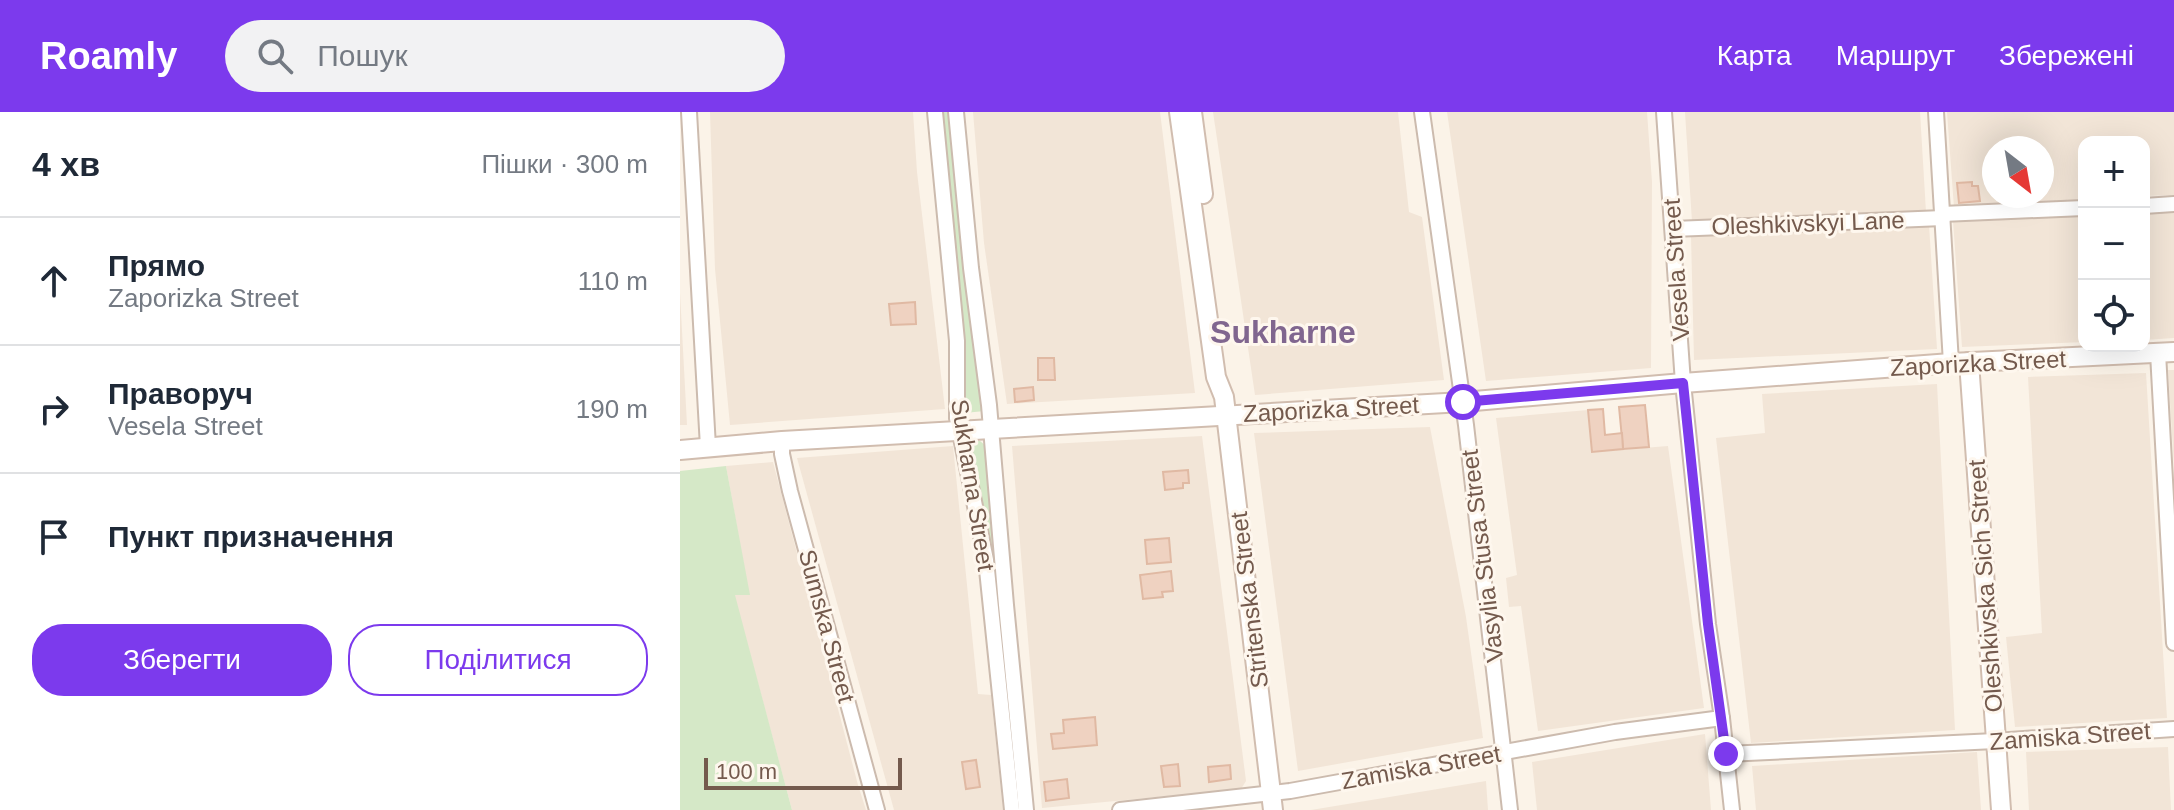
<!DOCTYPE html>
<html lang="uk">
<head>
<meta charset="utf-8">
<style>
	:root { --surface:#fff; --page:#f2f2f3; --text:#1f2937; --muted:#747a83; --line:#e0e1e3; --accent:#7c3aed }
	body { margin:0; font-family:Helvetica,sans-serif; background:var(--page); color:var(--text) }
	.controls { position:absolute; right:24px; top:24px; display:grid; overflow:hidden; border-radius:16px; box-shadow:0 8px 32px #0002 }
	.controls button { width:72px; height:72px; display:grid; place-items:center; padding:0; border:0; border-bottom:2px solid var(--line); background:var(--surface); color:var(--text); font:40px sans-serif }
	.compass { position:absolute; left:1302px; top:24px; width:72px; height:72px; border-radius:50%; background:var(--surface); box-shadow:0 8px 32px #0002; rotate:149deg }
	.scale { position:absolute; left:24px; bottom:20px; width:198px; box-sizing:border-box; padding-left:8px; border:4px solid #745a4d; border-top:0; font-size:22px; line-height:28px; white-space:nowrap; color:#745a4d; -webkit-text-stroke:6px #fef7ee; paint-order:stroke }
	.stop { position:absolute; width:24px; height:24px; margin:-18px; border:6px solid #7c3aed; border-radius:50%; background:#fff }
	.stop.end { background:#7c3aed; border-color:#fff; box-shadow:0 2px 8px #0008 }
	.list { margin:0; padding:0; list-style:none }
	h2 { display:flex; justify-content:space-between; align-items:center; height:104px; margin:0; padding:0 32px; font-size:34px }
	h2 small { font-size:26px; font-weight:400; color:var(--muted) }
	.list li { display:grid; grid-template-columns:52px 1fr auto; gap:24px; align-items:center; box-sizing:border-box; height:128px; padding:0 32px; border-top:2px solid var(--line) }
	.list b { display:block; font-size:30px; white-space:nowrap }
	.list p { margin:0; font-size:26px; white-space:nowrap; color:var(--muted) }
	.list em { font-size:26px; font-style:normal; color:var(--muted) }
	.actions { display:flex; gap:16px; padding:24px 32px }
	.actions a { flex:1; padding:18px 0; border:2px solid var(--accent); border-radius:32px; text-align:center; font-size:28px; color:var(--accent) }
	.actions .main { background:var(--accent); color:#fff }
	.icon { flex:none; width:44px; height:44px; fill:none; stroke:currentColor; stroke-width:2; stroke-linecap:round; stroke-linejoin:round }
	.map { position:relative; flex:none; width:1494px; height:698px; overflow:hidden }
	header { display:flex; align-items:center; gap:48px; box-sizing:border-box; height:112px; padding:0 40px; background:var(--accent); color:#fff }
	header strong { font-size:38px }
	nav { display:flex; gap:44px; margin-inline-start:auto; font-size:28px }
	.search { width:560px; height:72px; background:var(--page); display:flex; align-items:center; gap:20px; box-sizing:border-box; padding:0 28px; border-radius:44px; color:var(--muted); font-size:30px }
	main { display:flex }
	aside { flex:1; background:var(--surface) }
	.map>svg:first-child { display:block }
	.residential { fill:#f2e5d7; fill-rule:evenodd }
	.green { fill:#d5e8c7 }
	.building { fill:#efd2c1; stroke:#e0b9a3; stroke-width:2 }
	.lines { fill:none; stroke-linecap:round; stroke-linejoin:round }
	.street-casing { stroke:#ccbbae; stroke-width:18 }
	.secondary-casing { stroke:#d1bdaf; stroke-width:22 }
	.street { stroke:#fff; stroke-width:14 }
	.secondary { stroke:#fff; stroke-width:18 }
	.route { stroke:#7c3aed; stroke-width:10 }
	.labels { text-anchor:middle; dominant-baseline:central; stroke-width:6; stroke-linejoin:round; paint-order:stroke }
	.street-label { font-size:24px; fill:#745a4d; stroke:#fef7ee }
	.district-label { font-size:32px; font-weight:bold; fill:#80668f; stroke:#fef7ee }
</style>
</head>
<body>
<header>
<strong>Roamly</strong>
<div class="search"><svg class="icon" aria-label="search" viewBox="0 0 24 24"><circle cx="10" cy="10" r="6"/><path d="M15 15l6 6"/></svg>Пошук</div>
<nav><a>Карта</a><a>Маршрут</a><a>Збережені</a></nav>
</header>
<main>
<aside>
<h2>4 хв<small>Пішки · 300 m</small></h2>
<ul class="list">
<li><svg class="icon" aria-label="ahead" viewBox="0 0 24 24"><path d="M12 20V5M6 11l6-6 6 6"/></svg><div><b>Прямо</b><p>Zaporizka Street</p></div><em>110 m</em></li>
<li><svg class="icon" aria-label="right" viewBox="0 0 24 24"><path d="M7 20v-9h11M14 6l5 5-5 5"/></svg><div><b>Праворуч</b><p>Vesela Street</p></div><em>190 m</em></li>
<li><svg class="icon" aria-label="arrive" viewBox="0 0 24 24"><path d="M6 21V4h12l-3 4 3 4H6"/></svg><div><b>Пункт призначення</b></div></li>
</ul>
<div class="actions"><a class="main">Зберегти</a><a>Поділитися</a></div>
</aside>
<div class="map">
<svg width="1494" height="698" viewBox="0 0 1494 698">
	<rect width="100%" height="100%" fill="#fbf3e8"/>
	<g class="residential">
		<path d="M30,0H233L237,60L265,297L50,313L35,157Z"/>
		<path d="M293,0H480L515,281L327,292L304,131Z"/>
		<path d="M533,0H718L729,100L742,105L764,268L575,283Z"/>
		<path d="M767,0H967L972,70L971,256L806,269Z"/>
		<path d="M1005,0H1240L1246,100L1012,110Z"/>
		<path d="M1267,0H1494V83L1464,84V30H1404V88L1274,96ZM1314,36H1362V84H1314Z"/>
		<path d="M1494,99V226L1464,228V100Z"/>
		<path d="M1404,103V230L1282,235L1273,109Z"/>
		<path d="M1249,113L1257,237L1014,248L1011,124Z"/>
		<path d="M0,181L7,313H0Z"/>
		<path d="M1488,258H1494V354Z"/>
		<path d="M1466,261L1487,606L1335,615L1326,525L1362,521L1348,265Z"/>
		<path d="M1257,272L1275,618L1071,631L1036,326L1085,321L1082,282Z"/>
		<path d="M908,298L912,340L988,334L1024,596L858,619L841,494L829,495L826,466L837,463L816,306Z"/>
		<path d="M750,315L786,505L803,626L618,659L574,321Z"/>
		<path d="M522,324L566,669L561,677L362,696L332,334Z"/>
		<path d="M273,334L298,582L311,583L323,698H214L117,346Z"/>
		<path d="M93,350L178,673L186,698H112L54,482H69L46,354Z"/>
		<path d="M1025,622L1031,698H857L852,650Z"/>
		<path d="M1488,635L1491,698H1349L1346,640Z"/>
		<path d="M1297,640L1301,698H1076L1072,654Z"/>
		<path d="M806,669L808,698H631Z"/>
	</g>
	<g class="green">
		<path d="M261,0H269L292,221L305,299L284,301Z"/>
		<path d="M294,329H300L307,335L320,479H315L303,393L288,337L290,331Z"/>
		<path d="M46,354L70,483H55L112,698H0V359Z"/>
	</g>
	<g class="building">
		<path d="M1292,70V74H1298L1300,89L1279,91L1277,71Z"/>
		<path d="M235,190L236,212L211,213L209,192Z"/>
		<path d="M358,246H374L375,268H358Z"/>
		<path d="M353,275L354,288L335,290L334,277Z"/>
		<path d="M965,293L969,335L943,337L939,295Z"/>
		<path d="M923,297L925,323L942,321L943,337L912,340L908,298Z"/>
		<path d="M508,358L509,371H503V376L485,378L483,360Z"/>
		<path d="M489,426L491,450L467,452L465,428Z"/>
		<path d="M491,459L493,479L482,480L483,485L463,487L460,463Z"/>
		<path d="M415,605L417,633L373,637L371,622L384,621L383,608Z"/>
		<path d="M296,648L300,675L286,677L282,650Z"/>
		<path d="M498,652L500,674L484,675L481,654Z"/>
		<path d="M550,653L551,667L529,670L528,655Z"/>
		<path d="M387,667L389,686L366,689L364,670Z"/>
	</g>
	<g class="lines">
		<g class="street-casing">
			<g id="street">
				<path d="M9,0L28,335"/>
				<path d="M255,0L277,229V306L306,448L332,698"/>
				<path d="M276,0L291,156L309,293L326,493L346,698"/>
				<path d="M742,0L786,313L830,698"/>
				<path d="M984,0L1003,271L1028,512L1042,606L1052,698"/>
				<path d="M1256,0L1271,251"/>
				<path d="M1464,94L1494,92"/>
				<path d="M1262,102L1404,96"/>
				<path d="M993,117L1263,106"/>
				<path d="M1478,241L1494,531"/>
				<path d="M102,329V342L110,379L197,698"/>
				<path d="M1046,642L1315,629L1494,617"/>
				<path d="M440,698L610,679L935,620L1042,606"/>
			</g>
		</g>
		<g class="secondary-casing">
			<g id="secondary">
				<path d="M499,0L536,265L544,285L593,698"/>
				<path d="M512,0L523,82"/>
				<path d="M1289,250L1321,698"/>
				<path d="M0,338L102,329L783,290L1003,271L1271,251L1494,240"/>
			</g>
		</g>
		<use href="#street" class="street"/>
		<use href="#secondary" class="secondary"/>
	</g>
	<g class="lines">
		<path class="route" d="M783,290L1003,271L1028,512L1046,642"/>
	</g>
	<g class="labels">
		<g class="street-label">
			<text transform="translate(1128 111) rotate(-2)">Oleshkivskyi Lane</text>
			<text transform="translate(996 158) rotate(-94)">Vesela Street</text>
			<text transform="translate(1298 251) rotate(-3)">Zaporizka Street</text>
			<text transform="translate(651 297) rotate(-3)">Zaporizka Street</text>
			<text transform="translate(293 373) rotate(81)">Sukharna Street</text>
			<text transform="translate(802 444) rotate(-97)">Vasylia Stusa Street</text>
			<text transform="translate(1305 474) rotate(-94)">Oleshkivska Sich Street</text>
			<text transform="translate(569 488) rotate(-97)">Stritenska Street</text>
			<text transform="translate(147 514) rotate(75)">Sumska Street</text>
			<text transform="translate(1390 624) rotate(-4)">Zamiska Street</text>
			<text transform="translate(741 655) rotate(-10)">Zamiska Street</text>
		</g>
		<g class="district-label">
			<text x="603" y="220">Sukharne</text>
		</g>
	</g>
</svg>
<div class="controls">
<button>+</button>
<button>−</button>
<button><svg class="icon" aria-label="locate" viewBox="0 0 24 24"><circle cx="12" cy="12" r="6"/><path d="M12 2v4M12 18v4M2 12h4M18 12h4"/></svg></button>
</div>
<svg class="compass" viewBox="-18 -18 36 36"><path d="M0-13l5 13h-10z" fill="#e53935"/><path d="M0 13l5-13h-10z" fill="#747a83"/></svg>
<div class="scale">100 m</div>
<div class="stop" style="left:783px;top:290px"></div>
<div class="stop end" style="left:1046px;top:642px"></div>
</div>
</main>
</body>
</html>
